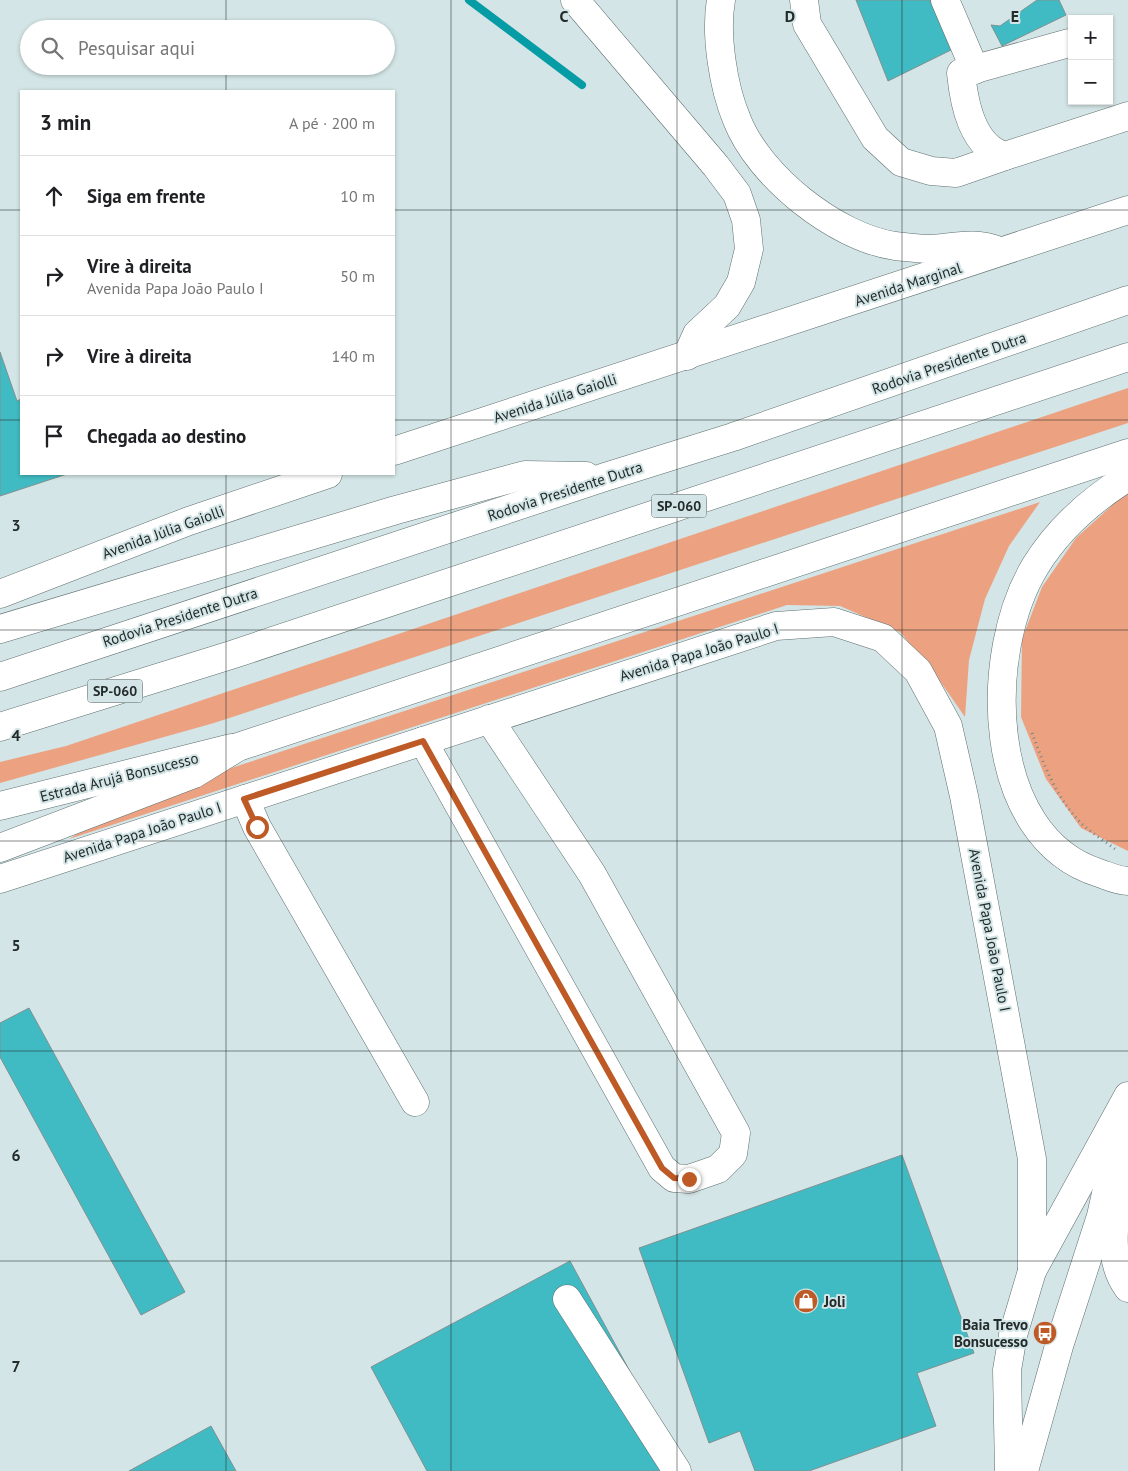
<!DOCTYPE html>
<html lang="pt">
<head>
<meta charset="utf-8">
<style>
	:root { --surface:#fff; --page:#f6f6f6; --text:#202124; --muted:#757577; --line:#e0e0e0 }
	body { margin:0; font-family:"PT Sans",sans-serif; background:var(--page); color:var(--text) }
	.controls { position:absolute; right:15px; top:15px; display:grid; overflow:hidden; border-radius:0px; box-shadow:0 1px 4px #0004 }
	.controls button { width:45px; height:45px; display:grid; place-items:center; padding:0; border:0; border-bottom:1px solid var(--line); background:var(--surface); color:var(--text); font:25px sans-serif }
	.stop { position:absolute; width:15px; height:15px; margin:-11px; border:4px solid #be5a26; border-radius:50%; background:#fff }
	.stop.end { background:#be5a26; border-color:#fff; box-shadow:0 1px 5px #0008 }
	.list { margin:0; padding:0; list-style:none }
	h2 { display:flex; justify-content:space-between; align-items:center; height:65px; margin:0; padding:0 20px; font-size:21px }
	h2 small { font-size:16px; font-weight:400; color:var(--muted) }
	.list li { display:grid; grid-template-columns:32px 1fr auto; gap:15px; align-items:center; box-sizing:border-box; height:80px; padding:0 20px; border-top:1px solid var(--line) }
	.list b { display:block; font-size:19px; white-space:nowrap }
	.list p { margin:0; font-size:16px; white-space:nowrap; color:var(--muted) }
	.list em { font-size:16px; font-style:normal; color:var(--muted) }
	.icon { flex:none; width:28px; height:28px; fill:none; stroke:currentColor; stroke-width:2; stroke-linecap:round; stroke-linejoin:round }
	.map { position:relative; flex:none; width:1128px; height:1471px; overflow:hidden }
	.search { position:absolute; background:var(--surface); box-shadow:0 1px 4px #0004; left:20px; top:20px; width:375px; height:55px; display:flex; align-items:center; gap:12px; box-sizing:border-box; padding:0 18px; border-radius:28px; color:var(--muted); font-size:19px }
	.panel { position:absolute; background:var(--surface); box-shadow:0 1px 4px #0004; left:20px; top:90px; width:375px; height:385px; border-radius:0px }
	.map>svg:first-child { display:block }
	.green { fill:#eca281 }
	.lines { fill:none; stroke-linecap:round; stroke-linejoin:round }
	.stream { stroke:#069ca5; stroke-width:8 }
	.building { fill:#40bbc3; stroke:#809192 }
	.minor-casing { stroke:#5f6f70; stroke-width:29 }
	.major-casing { stroke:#5f6f70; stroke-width:29 }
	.highway-casing { stroke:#5f6f70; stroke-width:29 }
	.path { stroke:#788484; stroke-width:3; stroke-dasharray:1 4; stroke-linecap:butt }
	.minor { stroke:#fff; stroke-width:28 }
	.major { stroke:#fff; stroke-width:28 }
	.highway { stroke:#fff; stroke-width:28 }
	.route { stroke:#be5a26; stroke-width:6 }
	.grid { fill:none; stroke:#242b2b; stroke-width:1; stroke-opacity:0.55 }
	.labels { text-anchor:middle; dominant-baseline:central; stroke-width:4; stroke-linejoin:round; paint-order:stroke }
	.shield { fill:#d3e5e6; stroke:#586363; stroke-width:1 }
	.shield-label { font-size:14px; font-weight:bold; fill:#242b2b }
	.street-label { font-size:15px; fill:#242b2b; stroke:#d3e5e6 }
	.poi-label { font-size:15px; font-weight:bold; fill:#242b2b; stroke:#d3e5e6; text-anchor:start }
	.grid-label { font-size:16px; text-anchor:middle; font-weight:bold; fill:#242b2b; stroke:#d3e5e6; stroke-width:4; stroke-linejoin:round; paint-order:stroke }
</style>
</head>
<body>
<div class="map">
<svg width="1128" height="1471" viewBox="0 0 1128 1471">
	<rect width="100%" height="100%" fill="#d3e5e6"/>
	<g class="green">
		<path d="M1128,388V423L214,723L0,783V762L66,746Z"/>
		<path d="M1128,491V851L1081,828L1046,779L1021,717L1022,639L1042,587L1076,538Z"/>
		<path d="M1040,502L1009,546L985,599L969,660L965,717L935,674L900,632L840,606L787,605L69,839L128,802Z"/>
	</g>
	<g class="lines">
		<path class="stream" d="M469,0L582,85"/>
	</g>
	<g class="building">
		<path d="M856,0H930L951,50L888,81Z"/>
		<path d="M1059,0L1066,15L1002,46L991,25L1000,26L1037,0Z"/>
		<path d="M0,352L17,401L21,399V474H67L0,496Z"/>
		<path d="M29,1008L185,1292L141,1315L0,1057V1023Z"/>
		<path d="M902,1155L974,1353L917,1373L936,1426L809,1471H755L740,1431L709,1443L639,1248Z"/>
		<path d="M570,1261L684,1471H427L371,1367Z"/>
		<path d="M211,1426L236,1471H129Z"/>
	</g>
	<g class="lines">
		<g class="minor-casing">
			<g id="minor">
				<path d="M804,0L807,24L875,138L901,162L931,171L956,173L1005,156"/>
				<path d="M945,0L975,70"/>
				<path d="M1069,43L961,73C964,103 972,147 1005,156L1128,116"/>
				<path d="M423,741L662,1168L674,1178L689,1179L718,1169L733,1154L736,1133L592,874L489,719"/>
				<path d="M245,799L257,827L415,1102"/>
				<path d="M0,806L231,748"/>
				<path d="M567,1299L677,1471"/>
				<path d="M1024,1471L1059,1346L1101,1216L1125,1108"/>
			</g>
		</g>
		<g class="major-casing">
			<g id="major">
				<path d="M575,0L716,166L737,194L746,220L749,249L741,282L727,306L697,334L687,356"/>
				<path d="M721,0C715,34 723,87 737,120C759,176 835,237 895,246C906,247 918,249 929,249C954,248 973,241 997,250"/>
				<path d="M394,451L1128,210"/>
				<path d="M1128,477C1091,500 1059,528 1036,565C982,652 984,837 1099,873C1108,876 1118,881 1128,881"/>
				<path d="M0,594L189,521L328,474"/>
				<path d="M0,848L194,774L238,747L1128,453"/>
				<path d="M0,879L776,626L834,622L883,638L918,671L948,726L964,796L1032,1159V1271"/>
				<path d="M1009,1471L1007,1370L1013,1335L1032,1271L1128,1096"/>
			</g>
		</g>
		<g class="highway-casing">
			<g id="highway">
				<path d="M0,629L396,510L525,475L586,476"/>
				<path d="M0,677L605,477L733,437L1128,300"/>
				<path d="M0,727L231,655L1128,357"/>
				<path d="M1127,1099L1128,1105"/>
				<path d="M1128,1160C1119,1200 1101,1251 1128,1288"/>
			</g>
		</g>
		<path class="path" d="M1032,733C1044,765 1057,800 1083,825C1093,834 1105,841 1115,849"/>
		<use href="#minor" class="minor"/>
		<use href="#major" class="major"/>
		<use href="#highway" class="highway"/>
	</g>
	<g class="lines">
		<path class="route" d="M257,827L244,799L423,741L662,1168L674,1178L689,1179"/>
	</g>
	<path class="grid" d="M226,0V29M451,0V1471M677,0V1471M902,0V1471M226,66V91M0,210H21M394,210H1128M0,420H21M394,420H1128M226,474V1471M0,630H1128M0,841H1128M0,1051H1128M0,1261H1128"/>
	<defs>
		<g id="shop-disc" transform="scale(1.25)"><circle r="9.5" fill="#be5a26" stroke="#d3e5e6"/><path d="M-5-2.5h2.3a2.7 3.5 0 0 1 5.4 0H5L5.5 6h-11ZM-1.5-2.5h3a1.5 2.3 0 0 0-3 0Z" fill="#fff"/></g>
		<g id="bus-disc" transform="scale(1.25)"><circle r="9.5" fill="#be5a26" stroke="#d3e5e6"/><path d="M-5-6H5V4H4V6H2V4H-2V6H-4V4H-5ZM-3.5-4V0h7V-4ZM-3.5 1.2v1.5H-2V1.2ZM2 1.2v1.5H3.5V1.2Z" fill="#fff"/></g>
	</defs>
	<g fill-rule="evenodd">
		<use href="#shop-disc" x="806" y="1301"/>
		<use href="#bus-disc" x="1045" y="1333"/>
	</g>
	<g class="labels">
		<g class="shield">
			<rect x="651.5" y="494.5" width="55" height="23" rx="4"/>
			<rect x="87.5" y="679.5" width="55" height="23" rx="4"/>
		</g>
		<g class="shield-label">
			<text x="679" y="506">SP-060</text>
			<text x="115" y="691">SP-060</text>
		</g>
		<g class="street-label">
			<text transform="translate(908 284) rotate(-18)">Avenida Marginal</text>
			<text transform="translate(949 363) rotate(-19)">Rodovia Presidente Dutra</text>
			<text transform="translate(555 398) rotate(-18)">Avenida Júlia Gaiolli</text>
			<text transform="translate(565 491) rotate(-18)">Rodovia Presidente Dutra</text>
			<text transform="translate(163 532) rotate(-20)">Avenida Júlia Gaiolli</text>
			<text transform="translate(180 617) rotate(-18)">Rodovia Presidente Dutra</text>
			<text transform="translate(699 652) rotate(-17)">Avenida Papa João Paulo I</text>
			<text transform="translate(119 777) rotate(-14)">Estrada Arujá Bonsucesso</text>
			<text transform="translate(142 832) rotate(-18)">Avenida Papa João Paulo I</text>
			<text transform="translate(990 930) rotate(79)">Avenida Papa João Paulo I</text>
		</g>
		<g class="poi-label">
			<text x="824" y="1301">Joli</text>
			<text x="1028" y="1324" text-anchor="end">Baia Trevo<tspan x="1028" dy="17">Bonsucesso</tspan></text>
		</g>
	</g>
	<g class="grid-label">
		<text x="564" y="22">C</text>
		<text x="790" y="22">D</text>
		<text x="1015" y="22">E</text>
		<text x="16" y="531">3</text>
		<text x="16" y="741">4</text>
		<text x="16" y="951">5</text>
		<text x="16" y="1161">6</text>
		<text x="16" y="1372">7</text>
	</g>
</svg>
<div class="controls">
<button>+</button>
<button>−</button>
</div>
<div class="stop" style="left:257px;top:827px"></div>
<div class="stop end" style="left:689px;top:1179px"></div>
<div class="search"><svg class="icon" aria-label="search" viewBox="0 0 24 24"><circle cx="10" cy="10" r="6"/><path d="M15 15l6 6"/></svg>Pesquisar aqui</div>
<section class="panel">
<h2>3 min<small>A pé · 200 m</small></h2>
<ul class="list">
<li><svg class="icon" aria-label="ahead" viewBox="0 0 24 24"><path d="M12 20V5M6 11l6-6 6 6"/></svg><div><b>Siga em frente</b></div><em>10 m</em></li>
<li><svg class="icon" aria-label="right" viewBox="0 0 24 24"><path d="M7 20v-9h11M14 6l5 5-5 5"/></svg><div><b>Vire à direita</b><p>Avenida Papa João Paulo I</p></div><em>50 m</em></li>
<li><svg class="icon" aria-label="right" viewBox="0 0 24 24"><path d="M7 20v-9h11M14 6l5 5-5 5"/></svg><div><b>Vire à direita</b></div><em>140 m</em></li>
<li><svg class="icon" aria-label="arrive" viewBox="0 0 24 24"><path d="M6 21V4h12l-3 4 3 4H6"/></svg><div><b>Chegada ao destino</b></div></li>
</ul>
</section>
</div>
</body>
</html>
